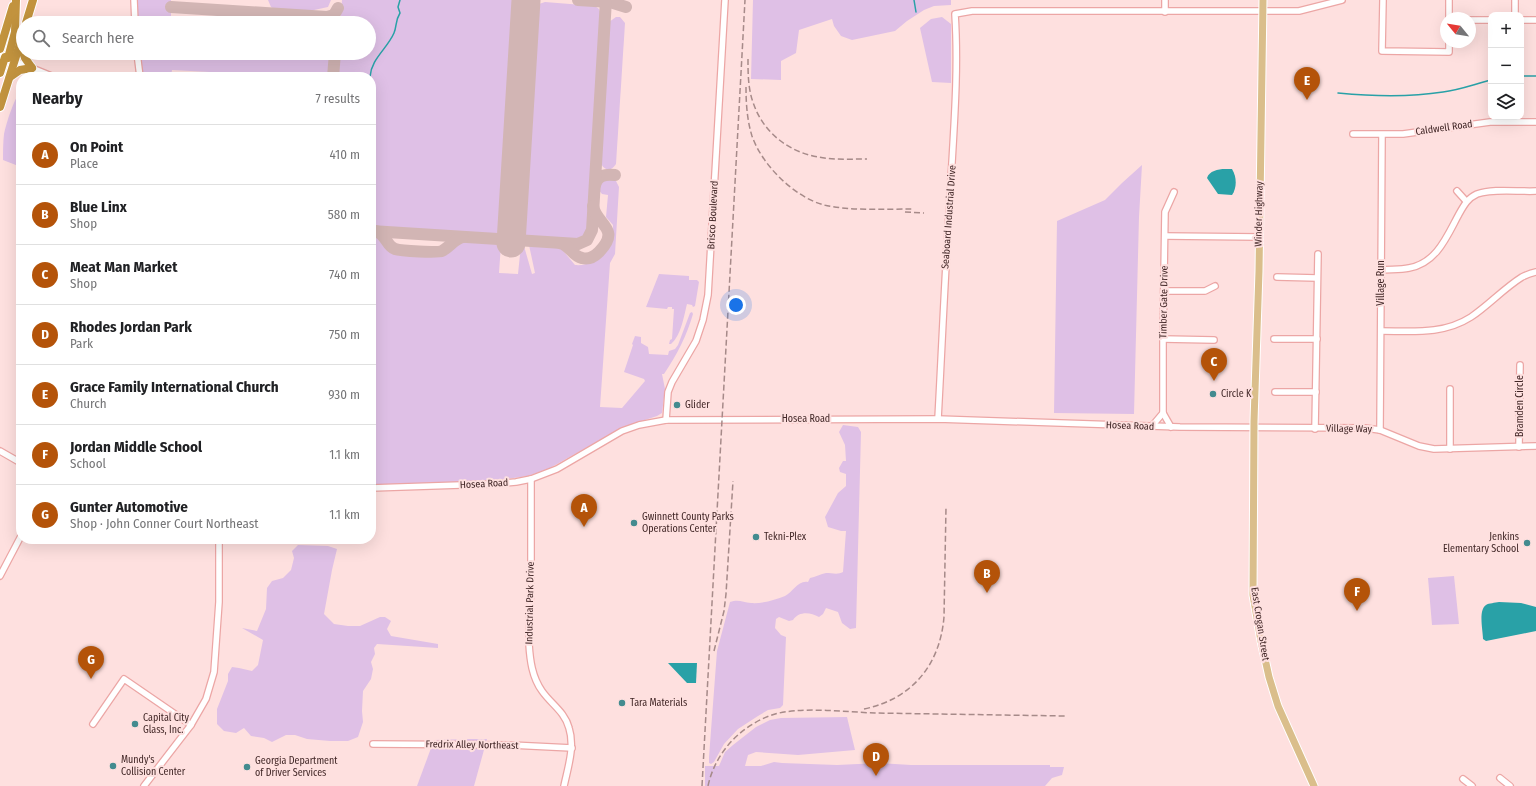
<!DOCTYPE html>
<html lang="en">
<head>
<meta charset="utf-8">
<style>
	:root { --surface:#fff; --page:#f6f6f6; --text:#202124; --muted:#757577; --line:#e0e0e0; --accent:#b45309 }
	body { margin:0; font-family:"Fira Sans Condensed",sans-serif; background:var(--page); color:var(--text) }
	.controls { position:absolute; right:12px; top:12px; display:grid; overflow:hidden; border-radius:8px; box-shadow:0 4px 16px #0002 }
	.controls button { width:36px; height:36px; display:grid; place-items:center; padding:0; border:0; border-bottom:1px solid var(--line); background:var(--surface); color:var(--text); font:20px sans-serif }
	.compass { position:absolute; left:1440px; top:12px; width:36px; height:36px; border-radius:50%; background:var(--surface); box-shadow:0 4px 16px #0002; rotate:300deg }
	.you { position:absolute; left:736px; top:305px; width:14px; height:14px; margin:-10px; border:3px solid #fff; border-radius:50%; background:#1a73e8; box-shadow:0 0 0 6px #1a73e833 }
	.badge { display:grid; place-items:center; width:26px; height:26px; border-radius:50%; background:var(--accent); color:#fff; font-size:13px; font-weight:700 }
	.pin { position:absolute; translate:-50% -33px; filter:drop-shadow(0 1px 2px #0008) }
	.pin::after { content:''; position:absolute; top:21px; width:14px; height:12px; background:inherit; clip-path:polygon(0 0,100% 0,50% 100%) }
	.list { margin:0; padding:0; list-style:none }
	h2 { display:flex; justify-content:space-between; align-items:center; height:52px; margin:0; padding:0 16px; font-size:17px }
	h2 small { font-size:13px; font-weight:400; color:var(--muted) }
	.list li { display:grid; grid-template-columns:26px 1fr auto; gap:12px; align-items:center; box-sizing:border-box; height:60px; padding:0 16px; border-top:1px solid var(--line) }
	.list b { display:block; font-size:15px; white-space:nowrap }
	.list p { margin:0; font-size:13px; white-space:nowrap; color:var(--muted) }
	.list em { font-size:13px; font-style:normal; color:var(--muted) }
	.icon { flex:none; width:22px; height:22px; fill:none; stroke:currentColor; stroke-width:2; stroke-linecap:round; stroke-linejoin:round }
	.map { position:relative; flex:none; width:1536px; height:786px; overflow:hidden }
	.search { position:absolute; background:var(--surface); box-shadow:0 4px 16px #0002; left:16px; top:16px; width:360px; height:44px; display:flex; align-items:center; gap:10px; box-sizing:border-box; padding:0 14px; border-radius:22px; color:var(--muted); font-size:15px }
	.panel { position:absolute; background:var(--surface); box-shadow:0 4px 16px #0002; left:16px; top:72px; width:360px; height:472px; border-radius:16px }
	.map>svg:first-child { display:block }
	.green { fill:#dfc0e6 }
	.water { fill:#29a1a7 }
	.lines { fill:none; stroke-linecap:round; stroke-linejoin:round }
	.stream { stroke:#29a1a7; stroke-width:1.5 }
	.taxiway { stroke:#d2b5b4; stroke-width:12 }
	.runway { stroke:#d2b5b4; stroke-width:29 }
	.minor-casing { stroke:#eca6a5; stroke-width:8 }
	.major-casing { stroke:#fff; stroke-width:9 }
	.highway-casing { stroke:#fff; stroke-width:10 }
	.minor { stroke:#fff; stroke-width:5.5 }
	.major { stroke:#dabe8b; stroke-width:7 }
	.highway { stroke:#c2933e; stroke-width:8 }
	.rail { stroke:#a68a89; stroke-width:1.5; stroke-dasharray:6 3; stroke-linecap:butt }
	.poi-dot { fill:#438b8f; stroke:#fee0df; stroke-width:1.5 }
	.labels { text-anchor:middle; dominant-baseline:central; stroke-width:4; stroke-linejoin:round; paint-order:stroke }
	.street-label { font-size:10px; fill:#412626; stroke:#fee0df }
	.poi-label { font-size:10px; fill:#412626; stroke:#fee0df; text-anchor:start }
</style>
</head>
<body>
<div class="map">
<svg width="1536" height="786" viewBox="0 0 1536 786">
	<rect width="100%" height="100%" fill="#fee0df"/>
	<g class="green">
		<path d="M136,0H171V22L176,23H137Z"/>
		<path d="M268,0H331L328,7L314,10H276L271,7Z"/>
		<path d="M342,0H516L502,226L497,233L488,235L371,227V77H337L338,53H369V23H340Z"/>
		<path d="M753,0H951V5L934,6L924,10L907,21L895,31L852,40L841,36L834,26L832,19L799,30L796,53L781,61V80L751,79Z"/>
		<path d="M545,2L595,6L599,9L601,14L587,231L585,237L579,240L530,237L525,235L521,230L535,10L539,4Z"/>
		<path d="M276,17L310,20L318,23H267L271,18Z"/>
		<path d="M620,17L625,23L616,164C610,173 604,170 600,162L609,22L616,17Z"/>
		<path d="M942,17L951,24V83L932,82L920,28L931,19Z"/>
		<path d="M139,53H330V77H264V75L172,70L171,77H142Z"/>
		<path d="M21,91V167L3,160C3,151 3,143 4,134C6,124 14,98 21,91Z"/>
		<path d="M1142,165L1139,217L1134,414L1054,413L1057,221L1105,200L1122,183Z"/>
		<path d="M605,178L616,181L619,187L615,254L610,263L600,407L622,408L645,381L644,379L624,372L633,345L632,344L635,336L641,337V343L648,347L649,354L668,355L669,351L675,349L678,345L690,313L692,312L693,314C687,335 677,355 664,374H662L665,389L662,413L657,416L621,428L550,468L528,476L498,480L423,485L371,486V235L376,237L391,253L443,256L461,240L499,243L501,244L499,273L518,274L521,245L524,246L532,274L535,273L529,245L560,247L575,265C598,267 613,246 613,225L606,217L608,195L602,194L598,189L600,181Z"/>
		<path d="M659,274L689,276V280H697L699,282L695,306L693,307L692,305L687,304C684,316 681,336 671,344H669L670,340L672,339L674,309H672V307H668L667,309L646,307Z"/>
		<path d="M843,425L858,427L861,432L856,628L850,629L842,623L838,612L826,608L823,614L819,617C810,612 799,611 793,620L789,621L779,617L776,619L775,628L781,635L786,637L783,705L780,708L768,710L758,716L738,729L724,744L714,762L711,764L709,763V757L717,651L730,602C738,599 743,602 751,603C761,604 775,600 785,596C793,592 798,580 808,582L810,578C815,577 821,574 826,573C832,573 838,575 843,572L846,531H841L828,527L825,517L838,493L846,486V474L840,472L839,468L843,461H846L845,445L839,432Z"/>
		<path d="M298,545L328,546L337,549L332,570L324,614L334,624L348,626H360L380,617H385L391,621L387,629L391,636L438,644V648L377,644L374,648L375,654L371,662L373,669L371,679L363,691L362,711L363,722L358,737L348,741H330L307,739L295,735H286L272,742L264,738L251,736L244,728L236,733L224,731L217,724V709L228,681V674L232,667L239,668L252,671L258,665L263,640L242,628L257,631L266,609L267,588L272,581L283,578L291,570L294,558L292,551Z"/>
		<path d="M1454,576L1459,624L1432,625L1428,578Z"/>
		<path d="M847,717L855,750L798,755L756,752L748,755L745,766H761L774,762L782,763L837,765L879,763L911,765H1050V767H1064L1062,775L1052,778L1045,786H705V766H719L725,752L733,745L756,727L770,720L781,718Z"/>
		<path d="M470,739H487L474,786H417L434,740Z"/>
	</g>
	<g class="water">
		<path d="M1225,169H1232C1237,177 1237,188 1232,195L1218,194L1207,178C1209,171 1218,169 1225,169Z"/>
		<path d="M1499,602L1521,603L1536,607V631L1486,641L1483,639C1483,631 1478,610 1486,605C1489,603 1495,603 1499,602Z"/>
		<path d="M668,663H697L696,683H687Z"/>
	</g>
	<g class="lines">
		<g class="stream">
			<path d="M914,0L916,12"/>
			<path d="M1521,76H1536"/>
			<path d="M370,77C371,59 387,49 394,33C397,26 395,21 400,13L398,7L400,0"/>
			<path d="M1338,93C1370,96 1411,97 1443,92C1459,90 1475,84 1491,80"/>
		</g>
		<g class="taxiway">
			<path d="M578,0L610,2L626,7"/>
			<path d="M171,7L327,17L334,15L338,8"/>
			<path d="M525,13L528,6L534,0"/>
			<path d="M333,77L335,53"/>
			<path d="M595,185C598,175 605,174 615,175"/>
			<path d="M371,231L578,244L587,240L592,230L606,0"/>
			<path d="M375,231C386,233 386,246 395,249C401,251 438,253 442,251C450,247 454,239 463,237"/>
			<path d="M560,243C570,245 572,256 582,258C589,260 594,257 599,252C622,228 596,225 593,206"/>
		</g>
		<path class="runway" d="M511,243L526,0"/>
		<g class="minor-casing">
			<g id="minor">
				<path d="M134,0L135,23"/>
				<path d="M1383,0L1382,51L1449,52V42"/>
				<path d="M1449,0V18"/>
				<path d="M1165,12V0"/>
				<path d="M1515,15V0"/>
				<path d="M1470,20H1491"/>
				<path d="M1521,20H1536"/>
				<path d="M137,53L140,77"/>
				<path d="M0,55L54,77"/>
				<path d="M1353,134H1403L1490,122H1536"/>
				<path d="M1457,191L1466,201"/>
				<path d="M1165,236L1259,237"/>
				<path d="M1381,270C1390,269 1400,270 1409,268C1437,263 1447,236 1459,214C1464,205 1468,198 1477,194C1493,188 1519,192 1536,191"/>
				<path d="M1277,277L1317,278"/>
				<path d="M1164,291H1205L1215,286"/>
				<path d="M1381,331C1412,331 1443,335 1471,317C1489,305 1503,289 1522,277C1526,275 1531,273 1536,272"/>
				<path d="M1163,339L1214,340"/>
				<path d="M1274,339H1317"/>
				<path d="M1275,392H1316"/>
				<path d="M938,419C942,346 945,272 950,198C953,137 959,75 955,14L972,11H1299L1342,0"/>
				<path d="M666,420L668,392L672,382L696,341L703,320L708,295L725,0"/>
				<path d="M1152,426L1163,413"/>
				<path d="M1171,427L1163,413V339L1165,212L1174,192"/>
				<path d="M1315,429L1318,254"/>
				<path d="M1380,430L1382,135"/>
				<path d="M1519,447L1520,365"/>
				<path d="M1450,449V389"/>
				<path d="M0,451L21,463"/>
				<path d="M531,479V573L529,644C530,660 532,677 542,691C551,704 565,712 569,728C575,747 568,767 564,786"/>
				<path d="M371,488L491,484L516,482L531,479L557,469L622,431L639,425L666,420L938,419L1180,427L1365,428L1380,430L1419,446L1434,449L1536,446"/>
				<path d="M0,576L21,536"/>
				<path d="M93,724L124,679L191,725"/>
				<path d="M373,744L511,745L572,748"/>
				<path d="M1500,778L1510,786"/>
				<path d="M1463,779L1472,786"/>
				<path d="M144,786L191,725L206,699L214,672L219,602V539"/>
			</g>
		</g>
		<g class="major-casing">
			<path id="major" d="M1263,0L1259,271L1254,421L1253,595L1261,641L1269,677L1278,706L1314,786"/>
		</g>
		<g class="highway-casing">
			<g id="highway">
				<path d="M26,23L33,0"/>
				<path d="M20,43L25,58L32,68"/>
				<path d="M0,49L13,6"/>
				<path d="M8,58L15,32L16,0"/>
				<path d="M0,73L5,57"/>
				<path d="M10,77L20,70L32,68"/>
				<path d="M0,107L23,34"/>
			</g>
		</g>
		<use href="#minor" class="minor"/>
		<use href="#major" class="major"/>
		<use href="#highway" class="highway"/>
		<g class="rail">
			<path d="M748,59C748,74 748,90 754,105C764,133 789,152 818,157C834,160 851,159 867,159"/>
			<path d="M746,87C746,103 747,120 752,136C762,165 794,197 824,205C849,211 885,209 912,209"/>
			<path d="M905,212L924,213"/>
			<path d="M714,651L724,611L726,594L733,481"/>
			<path d="M864,709C912,699 940,665 944,617L946,507"/>
			<path d="M702,786L745,0"/>
			<path d="M708,786C715,753 740,726 772,715C798,706 846,712 875,713C938,714 1002,715 1066,716"/>
		</g>
	</g>
	<g class="poi-dot">
		<circle cx="1213" cy="394" r="4"/>
		<circle cx="677" cy="405" r="4"/>
		<circle cx="634" cy="523" r="4"/>
		<circle cx="756" cy="537" r="4"/>
		<circle cx="1527" cy="543" r="4"/>
		<circle cx="622" cy="703" r="4"/>
		<circle cx="135" cy="724" r="4"/>
		<circle cx="113" cy="766" r="4"/>
		<circle cx="247" cy="767" r="4"/>
	</g>
	<g class="labels">
		<g class="street-label">
			<text transform="translate(1444 128) rotate(-8)">Caldwell Road</text>
			<text transform="translate(1259 214) rotate(-89)">Winder Highway</text>
			<text transform="translate(713 215) rotate(-87)">Brisco Boulevard</text>
			<text transform="translate(949 217) rotate(-86)">Seaboard Industrial Drive</text>
			<text transform="translate(1381 283) rotate(-90)">Village Run</text>
			<text transform="translate(1164 302) rotate(-89)">Timber Gate Drive</text>
			<text transform="translate(1520 406) rotate(-90)">Bramden Circle</text>
			<text x="806" y="419">Hosea Road</text>
			<text transform="translate(1130 426) rotate(2)">Hosea Road</text>
			<text transform="translate(1349 429) rotate(1)">Village Way</text>
			<text transform="translate(484 484) rotate(-3)">Hosea Road</text>
			<text transform="translate(530 603) rotate(-89)">Industrial Park Drive</text>
			<text transform="translate(1260 624) rotate(81)">East Crogan Street</text>
			<text transform="translate(472 745) rotate(1)">Fredrix Alley Northeast</text>
		</g>
		<g class="poi-label">
			<text x="1221" y="394">Circle K</text>
			<text x="685" y="405">Glider</text>
			<text x="642" y="517">Gwinnett County Parks<tspan x="642" dy="12">Operations Center</tspan></text>
			<text x="764" y="537">Tekni-Plex</text>
			<text x="1519" y="537" text-anchor="end">Jenkins<tspan x="1519" dy="12">Elementary School</tspan></text>
			<text x="630" y="703">Tara Materials</text>
			<text x="143" y="718">Capital City<tspan x="143" dy="12">Glass, Inc.</tspan></text>
			<text x="121" y="760">Mundy's<tspan x="121" dy="12">Collision Center</tspan></text>
			<text x="255" y="761">Georgia Department<tspan x="255" dy="12">of Driver Services</tspan></text>
		</g>
	</g>
</svg>
<div class="controls">
<button>+</button>
<button>−</button>
<button><svg class="icon" aria-label="layers" viewBox="0 0 24 24"><path d="M12 4l9 5-9 5-9-5zM3 14l9 5 9-5"/></svg></button>
</div>
<svg class="compass" viewBox="-18 -18 36 36"><path d="M0-13l5 13h-10z" fill="#e53935"/><path d="M0 13l5-13h-10z" fill="#757577"/></svg>
<div class="you"></div>
<div class="pin badge" style="left:584px;top:527px">A</div>
<div class="pin badge" style="left:987px;top:593px">B</div>
<div class="pin badge" style="left:1214px;top:381px">C</div>
<div class="pin badge" style="left:876px;top:776px">D</div>
<div class="pin badge" style="left:1307px;top:100px">E</div>
<div class="pin badge" style="left:1357px;top:611px">F</div>
<div class="pin badge" style="left:91px;top:679px">G</div>
<div class="search"><svg class="icon" aria-label="search" viewBox="0 0 24 24"><circle cx="10" cy="10" r="6"/><path d="M15 15l6 6"/></svg>Search here</div>
<section class="panel">
<h2>Nearby<small>7 results</small></h2>
<ul class="list">
<li><span class="badge">A</span><div><b>On Point</b><p>Place</p></div><em>410 m</em></li>
<li><span class="badge">B</span><div><b>Blue Linx</b><p>Shop</p></div><em>580 m</em></li>
<li><span class="badge">C</span><div><b>Meat Man Market</b><p>Shop</p></div><em>740 m</em></li>
<li><span class="badge">D</span><div><b>Rhodes Jordan Park</b><p>Park</p></div><em>750 m</em></li>
<li><span class="badge">E</span><div><b>Grace Family International Church</b><p>Church</p></div><em>930 m</em></li>
<li><span class="badge">F</span><div><b>Jordan Middle School</b><p>School</p></div><em>1.1 km</em></li>
<li><span class="badge">G</span><div><b>Gunter Automotive</b><p>Shop · John Conner Court Northeast</p></div><em>1.1 km</em></li>
</ul>
</section>
</div>
</body>
</html>
